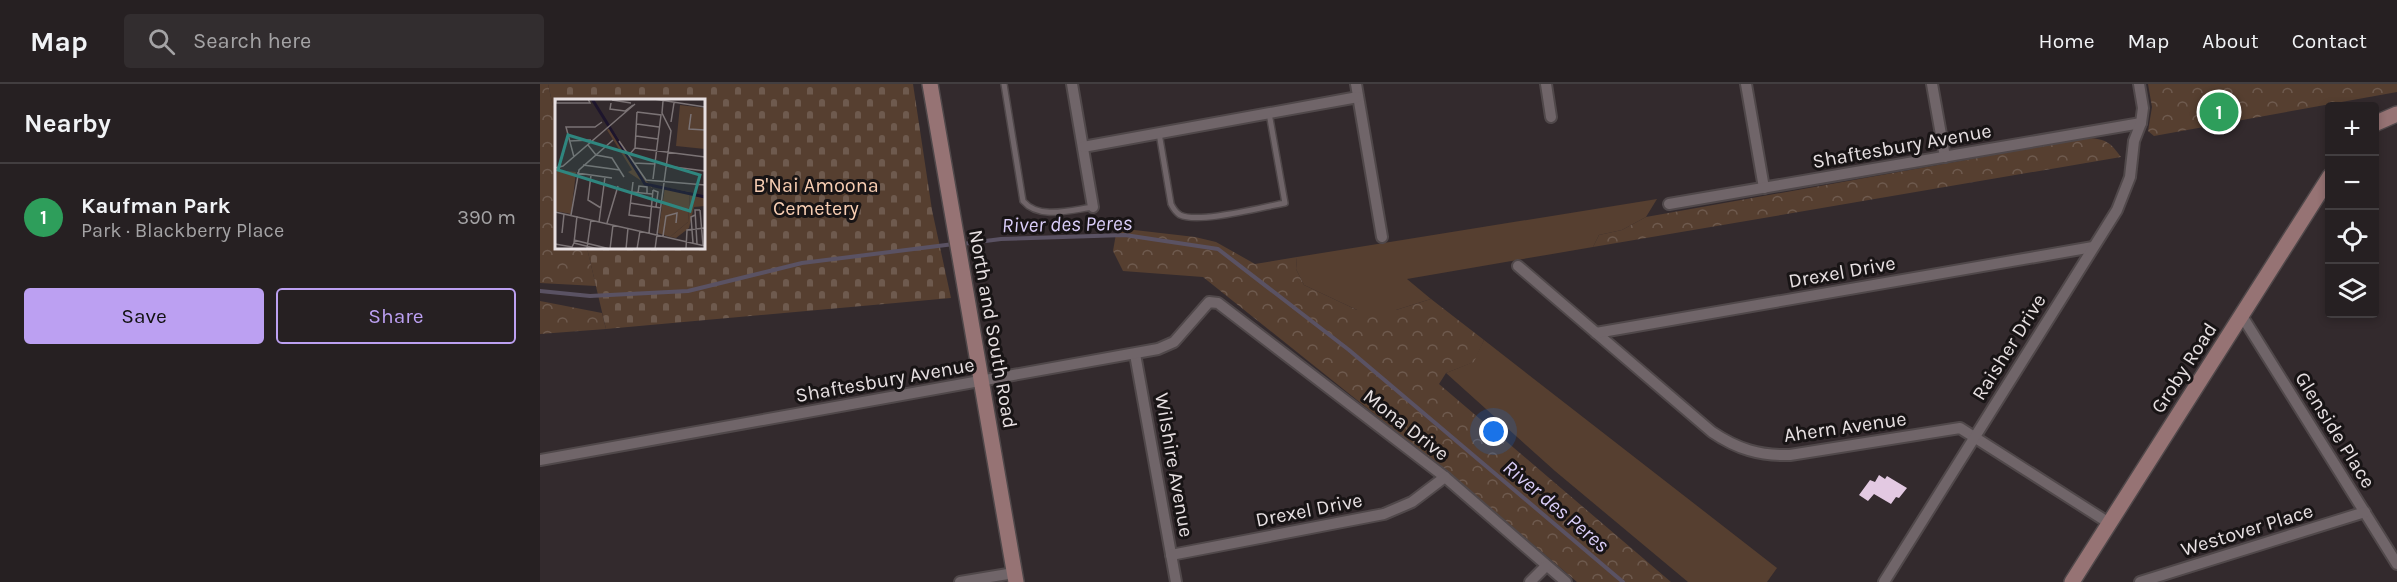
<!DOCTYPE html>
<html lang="en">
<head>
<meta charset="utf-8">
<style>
	:root { --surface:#262022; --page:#322d2f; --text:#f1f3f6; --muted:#a4a3a5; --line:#423e40; --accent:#bca0f2 }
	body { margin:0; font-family:Karla,sans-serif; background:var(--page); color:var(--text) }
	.controls { position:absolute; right:18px; top:18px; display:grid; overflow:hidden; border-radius:6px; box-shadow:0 3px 9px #0003 }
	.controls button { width:54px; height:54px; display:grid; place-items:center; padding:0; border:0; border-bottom:2px solid var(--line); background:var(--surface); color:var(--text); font:30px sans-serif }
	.you { position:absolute; left:954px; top:348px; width:21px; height:21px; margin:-15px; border:4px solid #fff; border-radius:50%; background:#1a73e8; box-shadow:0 0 0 9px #1a73e833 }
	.badge { display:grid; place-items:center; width:39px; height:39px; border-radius:50%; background:var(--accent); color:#fff; font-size:20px; font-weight:700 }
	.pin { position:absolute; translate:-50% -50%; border:3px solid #fff; box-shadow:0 2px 6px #0006 }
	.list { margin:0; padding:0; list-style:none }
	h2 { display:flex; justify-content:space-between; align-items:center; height:78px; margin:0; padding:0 24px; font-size:26px }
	h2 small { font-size:20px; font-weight:400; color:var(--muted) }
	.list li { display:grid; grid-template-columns:39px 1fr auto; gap:18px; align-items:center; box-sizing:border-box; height:108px; padding:0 24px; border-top:2px solid var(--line) }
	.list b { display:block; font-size:22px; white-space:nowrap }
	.list p { margin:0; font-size:20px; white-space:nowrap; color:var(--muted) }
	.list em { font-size:20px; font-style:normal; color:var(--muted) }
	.actions { display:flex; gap:12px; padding:18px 24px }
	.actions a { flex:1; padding:14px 0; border:2px solid var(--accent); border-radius:6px; text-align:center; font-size:21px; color:var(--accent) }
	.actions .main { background:var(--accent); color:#111 }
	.icon { flex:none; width:33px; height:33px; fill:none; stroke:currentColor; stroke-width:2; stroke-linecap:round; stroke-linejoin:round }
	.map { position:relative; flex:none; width:1857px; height:498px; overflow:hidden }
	header { display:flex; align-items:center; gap:36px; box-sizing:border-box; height:84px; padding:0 30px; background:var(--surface); border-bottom:2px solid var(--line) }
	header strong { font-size:28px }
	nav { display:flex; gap:33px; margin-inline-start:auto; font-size:21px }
	.search { width:420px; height:54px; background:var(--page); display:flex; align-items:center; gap:15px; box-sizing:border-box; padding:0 21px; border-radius:6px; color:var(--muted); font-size:22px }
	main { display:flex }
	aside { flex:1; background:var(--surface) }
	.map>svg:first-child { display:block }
	.grass { fill:#563f30 }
	.forest { fill:url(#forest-crowns) }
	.cemetery { fill:url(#cemetery-stones) }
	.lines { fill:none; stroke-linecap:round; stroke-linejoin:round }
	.stream { stroke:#5a5263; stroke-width:4 }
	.building { fill:#e3c9e2 }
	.lane-casing { stroke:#50484a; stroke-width:8 }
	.street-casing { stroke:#50484a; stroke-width:14 }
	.secondary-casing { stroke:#50484a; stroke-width:18 }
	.lane { stroke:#706569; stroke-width:5 }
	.street { stroke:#706569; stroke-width:10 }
	.secondary { stroke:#967374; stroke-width:15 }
	.labels { text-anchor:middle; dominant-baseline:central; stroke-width:6; stroke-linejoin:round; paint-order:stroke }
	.street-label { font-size:20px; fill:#e7e0e2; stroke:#181415 }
	.park-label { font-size:20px; fill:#f8ceb3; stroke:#181415 }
	.water-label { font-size:21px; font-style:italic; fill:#dacef9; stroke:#181415 }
	.inset-river { fill:none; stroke:#1d152c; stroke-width:3 }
	.inset-road { fill:none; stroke:#7b7375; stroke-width:1.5 }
	.view { fill:#2f867f; fill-opacity:0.15; stroke:#2f867f; stroke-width:3 }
	.inset-edge { fill:none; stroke:#e7e0e2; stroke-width:3 }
</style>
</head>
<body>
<header>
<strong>Map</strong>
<div class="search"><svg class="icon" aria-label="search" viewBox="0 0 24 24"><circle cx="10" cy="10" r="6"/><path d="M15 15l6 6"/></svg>Search here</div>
<nav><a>Home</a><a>Map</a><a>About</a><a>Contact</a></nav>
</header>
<main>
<aside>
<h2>Nearby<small></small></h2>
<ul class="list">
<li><span class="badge" style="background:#2e9e5b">1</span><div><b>Kaufman Park</b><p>Park · Blackberry Place</p></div><em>390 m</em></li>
</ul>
<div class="actions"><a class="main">Save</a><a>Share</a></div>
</aside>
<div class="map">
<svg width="1857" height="498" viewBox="0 0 1857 498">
	<defs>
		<pattern id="forest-crowns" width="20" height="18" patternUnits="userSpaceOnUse" patternTransform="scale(1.5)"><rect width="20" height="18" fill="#563f30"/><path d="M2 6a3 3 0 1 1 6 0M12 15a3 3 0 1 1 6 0" fill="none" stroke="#6e5a4e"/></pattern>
		<pattern id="cemetery-stones" width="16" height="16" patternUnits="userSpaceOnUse" patternTransform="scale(1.5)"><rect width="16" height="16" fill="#563f30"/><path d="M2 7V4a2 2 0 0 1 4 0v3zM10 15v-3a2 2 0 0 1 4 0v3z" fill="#6e5a4e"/></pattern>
	</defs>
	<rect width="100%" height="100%" fill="#332a2d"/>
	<g class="grass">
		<path d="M1117,115L1106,133L1082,146L1059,151L1053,163L867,195L891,215L856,226H817L764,201L756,185L757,173Z"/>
		<path d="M944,256L1237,484L1227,498H1148L1015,387L906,289L933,278Z"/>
	</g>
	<g class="forest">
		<path d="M0,0H8L16,36V164H47L56,202L0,199Z"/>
		<path d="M1608,0H1857V8L1614,52L1608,47L1612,23Z"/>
		<path d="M1549,54C1566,55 1571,59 1581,73L1053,163L1059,151L1082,146L1106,133Z"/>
		<path d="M577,144L655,153L676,158L715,180L757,173L756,185L764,201L817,226H856L891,215L944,256L934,278L906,289L899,300L1131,498H1037L927,404L663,193L583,187L573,167Z"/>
		<path d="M0,217L62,229L66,245L0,250Z"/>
	</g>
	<path class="cemetery" d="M8,0H373L392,126L411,214L66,245L47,164H164V16H16V36Z"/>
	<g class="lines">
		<g class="stream">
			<path d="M422,160L461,155L585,151L678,165L809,266L1083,498"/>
			<path d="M0,207L50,212L148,207L262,179L414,160"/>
		</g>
	</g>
	<path class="building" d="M1339,391L1345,395L1347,392L1367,404L1359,414L1356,413L1351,420L1334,410L1328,417L1319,411L1330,396L1335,398Z"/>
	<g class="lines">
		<g class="lane-casing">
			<g id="lane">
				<path d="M464,0L483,117C499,136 531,126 553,123"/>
				<path d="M619,49L631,120C633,124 635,128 640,131C659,140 722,123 745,119L729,29"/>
			</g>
		</g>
		<g class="street-casing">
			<g id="street">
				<path d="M532,0L553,123"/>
				<path d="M816,0L842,153"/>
				<path d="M1006,0L1011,33"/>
				<path d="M1206,0L1224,104"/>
				<path d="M1392,0L1405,73"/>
				<path d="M543,63L818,13"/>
				<path d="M1129,120L1601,39"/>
				<path d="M978,182L1172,348C1197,365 1220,372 1250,371L1420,344L1569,439"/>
				<path d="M1702,232L1857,480"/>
				<path d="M1056,249L1553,163"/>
				<path d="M595,270L636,498"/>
				<path d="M0,376L618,265L634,258L669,218L678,219L905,393L1026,498"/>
				<path d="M631,471L844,430L872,418L905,393"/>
				<path d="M420,498L474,489"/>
				<path d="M990,498L1006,482"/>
				<path d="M1344,498L1577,126L1590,93L1594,57L1601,39L1603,24L1599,0"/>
				<path d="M1600,498L1825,428"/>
			</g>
		</g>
		<g class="secondary-casing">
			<g id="secondary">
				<path d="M390,0L476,498"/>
				<path d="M1834,40L1857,30"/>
				<path d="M1532,498L1790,92"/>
			</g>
		</g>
		<use href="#lane" class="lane"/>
		<use href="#street" class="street"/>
		<use href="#secondary" class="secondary"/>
	</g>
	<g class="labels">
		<g class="street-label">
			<text transform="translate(1362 62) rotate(-10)">Shaftesbury Avenue</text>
			<text transform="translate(1302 188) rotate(-10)">Drexel Drive</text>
			<text transform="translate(453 245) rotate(80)">North and South Road</text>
			<text transform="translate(1469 263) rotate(-58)">Raisher Drive</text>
			<text transform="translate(1644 284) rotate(-57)">Groby Road</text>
			<text transform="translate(345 296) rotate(-10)">Shaftesbury Avenue</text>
			<text transform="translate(866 341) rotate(38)">Mona Drive</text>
			<text transform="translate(1305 343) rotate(-8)">Ahern Avenue</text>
			<text transform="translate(1795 346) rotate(58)">Glenside Place</text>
			<text transform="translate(634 381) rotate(80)">Wilshire Avenue</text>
			<text transform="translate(769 426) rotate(-11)">Drexel Drive</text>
			<text transform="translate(1707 446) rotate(-17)">Westover Place</text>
		</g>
		<g class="park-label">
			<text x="276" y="101">B'Nai Amoona<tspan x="276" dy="23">Cemetery</tspan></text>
		</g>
		<g class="water-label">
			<text transform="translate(527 140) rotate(-1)">River des Peres</text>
			<text transform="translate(1016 422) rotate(40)">River des Peres</text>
		</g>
	</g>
	<g transform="translate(15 15)">
		<rect width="150" height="150" fill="#332a2d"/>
		<path d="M56,28L92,83L97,86V89L73,73L77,71L52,31ZM2,71L21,73L16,115L0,112ZM135,96L150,99V107L139,108L134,129L121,139L115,138L133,123Z" fill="#563f30"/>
		<path d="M125,6L150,9V50L121,47ZM110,88L135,93L133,123L115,138L103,134Z" fill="#563f30"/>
		<path class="inset-river" d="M37,0L90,85L150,98"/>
		<path class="inset-road" d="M1,0V4H35L33,0M99,0L150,8M57,1L76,4M56,4L55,10L70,12L78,6M82,13L106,16L98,80M136,15L134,30L150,31M116,23L119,4M82,25L104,28M81,37L103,40M14,42L36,41M64,42L91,81L150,86M33,46L41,56L57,59L69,78M80,49L150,58M74,56L80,49L82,13M19,58L11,28H40L47,23M79,64L100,65M28,66L65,71M111,67L150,72M0,69L8,67L80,5M22,74L57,79M36,76L33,101L46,109M78,83L74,116L95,119M98,91L103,93L101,108M77,93L97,95M83,94L84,87L92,88V95M75,104L106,109M145,111L148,146M0,113L150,147M16,116L24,71L58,41M44,123L50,78M52,124L63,87M7,134L9,115M94,134L98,91M108,137L111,117L122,114L121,124M19,141L55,150L58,126M19,144L22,117M19,144L43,150M138,144L136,118L140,116M0,145L17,148L19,144M142,145L140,111H145M32,149L36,121M71,150L73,129M82,150L85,132M100,150L116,32L107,14L108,2M131,150L132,131L150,129"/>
		<path class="view" d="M13,36L145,76L135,112L3,71Z"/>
		<rect width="150" height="150" class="inset-edge"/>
	</g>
</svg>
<div class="controls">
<button>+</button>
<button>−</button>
<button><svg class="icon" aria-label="locate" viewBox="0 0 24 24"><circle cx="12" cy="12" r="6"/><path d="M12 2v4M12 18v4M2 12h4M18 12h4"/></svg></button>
<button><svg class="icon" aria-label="layers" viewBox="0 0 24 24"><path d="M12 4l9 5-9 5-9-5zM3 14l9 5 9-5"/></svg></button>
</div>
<div class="you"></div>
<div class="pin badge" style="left:1679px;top:28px;background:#2e9e5b">1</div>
</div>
</main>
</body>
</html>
